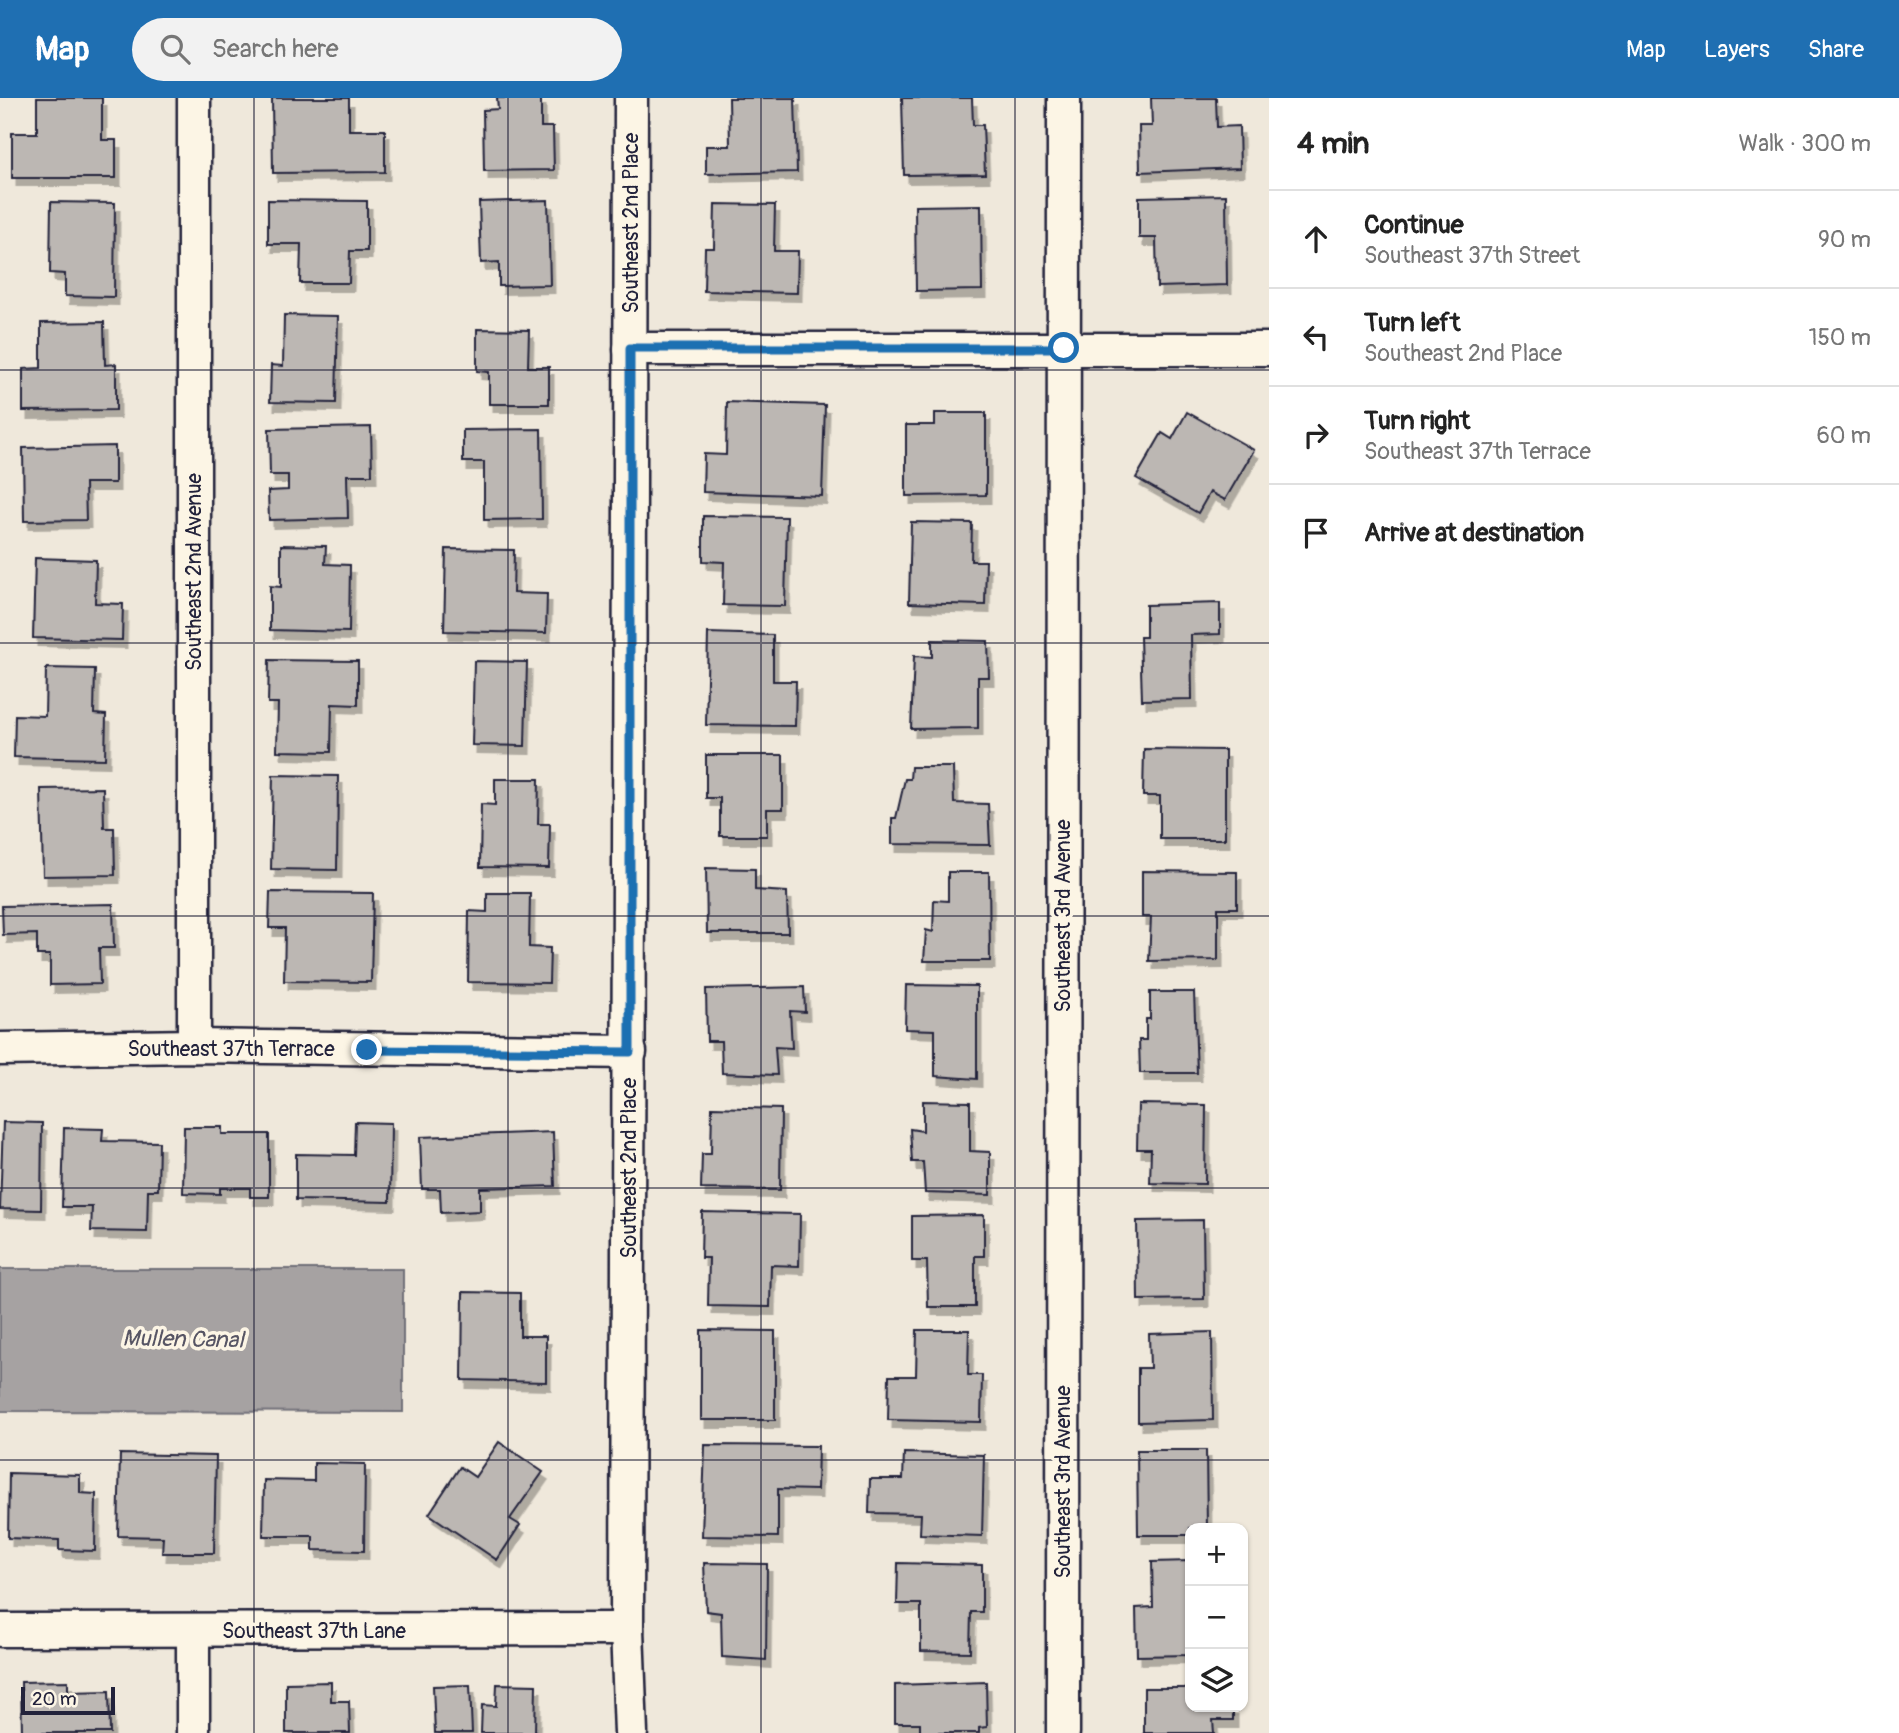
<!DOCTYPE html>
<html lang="en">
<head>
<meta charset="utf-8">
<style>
	:root { --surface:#fff; --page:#f2f2f2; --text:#222; --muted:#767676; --line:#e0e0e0; --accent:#1f6fb2 }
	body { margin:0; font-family:Pangolin,sans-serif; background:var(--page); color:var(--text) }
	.controls { position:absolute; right:21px; bottom:21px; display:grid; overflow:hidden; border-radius:14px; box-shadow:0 2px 5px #0004 }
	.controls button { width:63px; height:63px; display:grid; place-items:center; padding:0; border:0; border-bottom:2px solid var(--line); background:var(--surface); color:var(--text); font:35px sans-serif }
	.scale { position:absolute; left:21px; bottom:18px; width:94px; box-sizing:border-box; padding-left:7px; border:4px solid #22223b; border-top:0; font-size:19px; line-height:24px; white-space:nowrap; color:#22223b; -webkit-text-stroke:5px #fcf5e5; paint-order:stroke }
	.stop { position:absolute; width:21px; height:21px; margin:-16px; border:5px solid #1f6fb2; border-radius:50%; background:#fff }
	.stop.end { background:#1f6fb2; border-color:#fff; box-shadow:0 2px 7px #0008 }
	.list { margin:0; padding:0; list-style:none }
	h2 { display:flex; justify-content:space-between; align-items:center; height:91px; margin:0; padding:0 28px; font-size:30px }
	h2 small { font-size:23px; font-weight:400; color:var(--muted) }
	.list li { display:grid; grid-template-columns:46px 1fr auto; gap:21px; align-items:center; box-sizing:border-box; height:98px; padding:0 28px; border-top:2px solid var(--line) }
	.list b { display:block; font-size:26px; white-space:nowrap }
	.list p { margin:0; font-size:23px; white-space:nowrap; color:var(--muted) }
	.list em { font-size:23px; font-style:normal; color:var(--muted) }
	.icon { flex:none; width:38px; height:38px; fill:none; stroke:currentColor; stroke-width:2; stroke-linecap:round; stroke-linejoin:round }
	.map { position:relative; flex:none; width:1269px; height:1635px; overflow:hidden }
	header { display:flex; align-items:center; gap:42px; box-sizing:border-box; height:98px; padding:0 35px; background:var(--accent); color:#fff }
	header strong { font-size:33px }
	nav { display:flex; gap:38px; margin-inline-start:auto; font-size:24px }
	.search { width:490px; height:63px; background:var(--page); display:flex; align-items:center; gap:18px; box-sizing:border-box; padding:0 24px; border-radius:38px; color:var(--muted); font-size:26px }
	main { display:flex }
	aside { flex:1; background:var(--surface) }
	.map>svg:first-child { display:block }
	.water { fill:#a6a2a2; stroke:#716f79; stroke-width:2 }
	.building { fill:#bcb7b3; stroke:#22223b; stroke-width:2; filter:url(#shadow) }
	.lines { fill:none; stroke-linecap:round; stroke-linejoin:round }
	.minor-casing { stroke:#22223b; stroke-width:37 }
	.minor { stroke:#fcf5e5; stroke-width:32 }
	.route { stroke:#1f6fb2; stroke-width:9 }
	.grid { fill:none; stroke:#22223b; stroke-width:2; stroke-opacity:0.55 }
	.labels { text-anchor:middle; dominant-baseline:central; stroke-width:7; stroke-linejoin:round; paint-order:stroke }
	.street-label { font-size:21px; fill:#22223b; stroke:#fcf5e5 }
	.water-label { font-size:23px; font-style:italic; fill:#575564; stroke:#fcf5e5 }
</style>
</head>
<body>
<header>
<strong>Map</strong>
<div class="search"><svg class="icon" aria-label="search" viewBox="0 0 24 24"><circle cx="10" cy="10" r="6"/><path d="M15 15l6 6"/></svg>Search here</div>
<nav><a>Map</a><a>Layers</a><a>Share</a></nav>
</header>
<main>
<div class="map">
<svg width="1269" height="1635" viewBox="0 0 1269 1635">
	<defs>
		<filter id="shadow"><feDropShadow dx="4.5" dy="8" stdDeviation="0" flood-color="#0004"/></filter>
	</defs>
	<rect width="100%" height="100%" fill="#efe8db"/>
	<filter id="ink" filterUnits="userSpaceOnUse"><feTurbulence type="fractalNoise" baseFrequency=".0143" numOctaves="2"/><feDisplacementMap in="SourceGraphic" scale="14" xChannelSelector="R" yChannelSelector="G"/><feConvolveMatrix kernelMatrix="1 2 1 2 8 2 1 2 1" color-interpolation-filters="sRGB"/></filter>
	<g filter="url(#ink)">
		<path class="water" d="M0,1171H403V1314L0,1313Z"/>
		<g class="building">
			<path d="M37,0H102V42H116V80H12V35H37Z"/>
			<path d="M272,0H349V32H385V74L273,75Z"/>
			<path d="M497,0H541V29H553L554,72L484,73L483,12L498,11Z"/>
			<path d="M729,0H795L797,74L706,76V48H730Z"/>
			<path d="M902,0H972L973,27H983L985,76L904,77Z"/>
			<path d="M1151,0H1216L1217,29L1239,28L1240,70L1140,74L1139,28H1152Z"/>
			<path d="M1226,97L1227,187L1157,189L1156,140H1139V99Z"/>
			<path d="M268,102L367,103V153H350L349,185H300L301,146H268Z"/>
			<path d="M548,102L550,187L499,188V164L481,165L479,104Z"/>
			<path d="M51,104L115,105L114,199L65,198V176L50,175Z"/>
			<path d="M715,106L775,107L774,153H798L797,195L704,193L705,150H714Z"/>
			<path d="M981,107L982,192L916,193L915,108Z"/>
			<path d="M284,217L338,218L336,305L270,304L271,267L283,268Z"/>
			<path d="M104,224L105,267L116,266V312L23,313V271L41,270V225Z"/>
			<path d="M477,231L529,232L528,269H549V306H489V274L477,273Z"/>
			<path d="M727,304L825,307L822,398L703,394L704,356L726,357Z"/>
			<path d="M1187,314L1254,352L1225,402L1210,394L1198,415L1136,380L1162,335L1172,341Z"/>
			<path d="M935,315H986V397L906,398V327H935Z"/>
			<path d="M371,329L372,377H347L348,420L269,422L268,393L288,392V377H270L269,331Z"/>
			<path d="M541,331L542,421L484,422V364H463V332Z"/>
			<path d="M115,348V385H85L86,422L24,423L23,350Z"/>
			<path d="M703,418L787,419L785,508L723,507L724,464L703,463Z"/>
			<path d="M911,424L972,425L971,463H986L985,507L909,505Z"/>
			<path d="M281,447L326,448L325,466L350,467L349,534L270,532V488L281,489Z"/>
			<path d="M446,451L514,452L513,495L547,496L546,535L444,533Z"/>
			<path d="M35,460L96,462L95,505L123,506L122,542L33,540Z"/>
			<path d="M1220,505V536L1191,537L1192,601L1142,602L1140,539H1146V507Z"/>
			<path d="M708,535L773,537V583H796L795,628L706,627Z"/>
			<path d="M932,542L988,543L989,579H978V630L911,631L914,558L932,559Z"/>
			<path d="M269,562L358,563V607L332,606L331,654L277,653L278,605H268Z"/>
			<path d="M474,563L527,564L525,648L472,647Z"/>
			<path d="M46,570L95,571L94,616L106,617L105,661L14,659L15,617L45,618Z"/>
			<path d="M1144,651L1225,652V741H1160V698H1143Z"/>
			<path d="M706,657H783V711H767V738H720V700H706Z"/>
			<path d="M911,669H953L954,705L988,706L990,747L892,746V720H896L905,681H910Z"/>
			<path d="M273,677L338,678L337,772L271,771Z"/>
			<path d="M495,681H539L538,726H550L549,770L480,769L481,706L495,707Z"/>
			<path d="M103,690L104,730H114L115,777L43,778L41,691Z"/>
			<path d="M706,770L755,771V792L787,794L788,835H707Z"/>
			<path d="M1142,773L1237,774V810H1218V862L1149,863L1151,819H1142Z"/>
			<path d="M948,774H989L990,863H924L926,832L933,834L934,802L948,803Z"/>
			<path d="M270,794L373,795L371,884L284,883L285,830H269Z"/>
			<path d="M487,795H530L529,849L550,850L549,885L468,884L469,813L487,814Z"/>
			<path d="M113,806L114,850H99L100,886L50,887V857H37V836L3,837L2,808Z"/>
			<path d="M906,887L977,888V981L935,978V932L905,931Z"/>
			<path d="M804,889L805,914L790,913L792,950L775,949L777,977L722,975L721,943H707L706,891Z"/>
			<path d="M1150,894H1194L1197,975H1140L1139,942H1146V921H1150Z"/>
			<path d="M923,1003L970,1004V1053L990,1054V1097L925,1095L923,1064H912L910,1031L923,1033Z"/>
			<path d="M1138,1006L1206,1007L1205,1086L1150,1085L1151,1051H1137Z"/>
			<path d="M712,1009L781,1011L780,1092L701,1091L702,1056H711Z"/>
			<path d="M3,1024L42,1025L41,1112L0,1111Z"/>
			<path d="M355,1024L391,1025L390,1104L296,1102V1056L354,1057Z"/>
			<path d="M184,1029H222V1036H269V1099H250V1090H220V1096L183,1095Z"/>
			<path d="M64,1030L103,1031L102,1043L159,1044L158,1092H148L147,1134L91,1133L92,1109H62Z"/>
			<path d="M553,1034L555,1088L480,1090V1113L441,1115L440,1091H422L420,1039Z"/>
			<path d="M702,1114L800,1116L799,1168L771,1167L770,1209L708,1208L709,1160H701Z"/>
			<path d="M984,1117V1158H975V1209H928L927,1163H912V1118Z"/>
			<path d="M1203,1122L1204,1201L1138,1202L1137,1123Z"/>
			<path d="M463,1194L520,1195V1238H546V1284L462,1282Z"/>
			<path d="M701,1232L775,1233V1322H701Z"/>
			<path d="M917,1232H969L968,1277H982L981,1324L888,1322L889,1278H916Z"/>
			<path d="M1212,1234L1213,1322L1138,1324V1270H1150L1149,1236Z"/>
			<path d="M499,1344L543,1374L510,1421L520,1427L497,1462L429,1416L460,1369L475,1379Z"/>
			<path d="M705,1347L818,1348L817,1392L778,1391V1439L702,1438Z"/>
			<path d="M1137,1352H1206L1207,1430H1190V1437H1138Z"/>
			<path d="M904,1355L984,1357L982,1438L920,1436L921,1416L869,1415L870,1381H903Z"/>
			<path d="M120,1356L216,1358L214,1455H162L163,1439L118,1438Z"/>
			<path d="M314,1365L365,1366L364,1453L313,1452V1438H263L264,1382L314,1383Z"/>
			<path d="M9,1375L80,1377V1395L96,1396L95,1453L59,1452V1442L8,1440Z"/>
			<path d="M1190,1463V1557L1137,1558L1136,1510L1153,1509L1152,1464Z"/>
			<path d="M704,1465L767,1466L766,1562L722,1559L721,1515L706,1513Z"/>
			<path d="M898,1465L982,1467V1514H971L970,1554L921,1553V1506H897Z"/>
			<path d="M68,1583V1594L109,1593L110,1635H22L21,1584Z"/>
			<path d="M331,1584V1603H349L350,1635H286V1585Z"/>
			<path d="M986,1584L987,1629L979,1630V1635H920V1625H895V1587Z"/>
			<path d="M497,1586L536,1587L535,1635H481L482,1607L496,1608Z"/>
			<path d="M470,1587L472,1635H435L433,1588Z"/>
			<path d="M1144,1590H1190V1609H1233V1622H1213L1214,1635H1144Z"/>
		</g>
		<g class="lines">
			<g class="minor-casing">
				<g id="minor">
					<path d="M194,0V948"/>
					<path d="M631,0L627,1531L631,1635"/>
					<path d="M630,251H1269"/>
					<path d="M0,951L194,948L630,954"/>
					<path d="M0,1532L627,1531"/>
					<path d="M193,1635V1533"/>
					<path d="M1063,1635L1064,0"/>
				</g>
			</g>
			<use href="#minor" class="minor"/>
		</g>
	</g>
	<g class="lines" filter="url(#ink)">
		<path class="route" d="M367,952L630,954V250H1064"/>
	</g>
	<path class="grid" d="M254,0V1635M508,0V1635M761,0V1635M1015,0V1635M0,272H1269M0,545H1269M0,818H1269M0,1090H1269M0,1362H1269"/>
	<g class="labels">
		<g class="street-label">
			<text transform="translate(631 125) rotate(-90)">Southeast 2nd Place</text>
			<text transform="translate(194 474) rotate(-90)">Southeast 2nd Avenue</text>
			<text transform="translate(1063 818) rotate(-90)">Southeast 3rd Avenue</text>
			<text x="231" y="951">Southeast 37th Terrace</text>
			<text transform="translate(629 1070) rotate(-90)">Southeast 2nd Place</text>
			<text transform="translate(1063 1384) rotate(-90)">Southeast 3rd Avenue</text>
			<text x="314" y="1533">Southeast 37th Lane</text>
		</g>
		<g class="water-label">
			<text transform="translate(183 1241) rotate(1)">Mullen Canal</text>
		</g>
	</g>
</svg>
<div class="controls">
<button>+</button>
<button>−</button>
<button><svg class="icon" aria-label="layers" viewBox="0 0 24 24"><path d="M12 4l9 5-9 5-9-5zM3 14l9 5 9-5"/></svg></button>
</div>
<div class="scale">20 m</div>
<div class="stop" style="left:1064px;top:250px"></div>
<div class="stop end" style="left:367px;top:952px"></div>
</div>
<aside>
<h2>4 min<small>Walk · 300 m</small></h2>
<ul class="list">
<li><svg class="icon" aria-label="ahead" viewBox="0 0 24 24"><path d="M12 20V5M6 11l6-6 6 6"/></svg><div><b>Continue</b><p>Southeast 37th Street</p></div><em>90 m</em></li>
<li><svg class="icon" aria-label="left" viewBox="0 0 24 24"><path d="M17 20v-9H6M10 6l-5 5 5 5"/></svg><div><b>Turn left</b><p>Southeast 2nd Place</p></div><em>150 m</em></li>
<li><svg class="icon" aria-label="right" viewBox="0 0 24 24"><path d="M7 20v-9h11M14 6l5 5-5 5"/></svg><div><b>Turn right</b><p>Southeast 37th Terrace</p></div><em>60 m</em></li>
<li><svg class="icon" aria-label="arrive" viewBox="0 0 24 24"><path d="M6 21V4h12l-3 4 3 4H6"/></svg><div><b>Arrive at destination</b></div></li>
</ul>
</aside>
</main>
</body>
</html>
